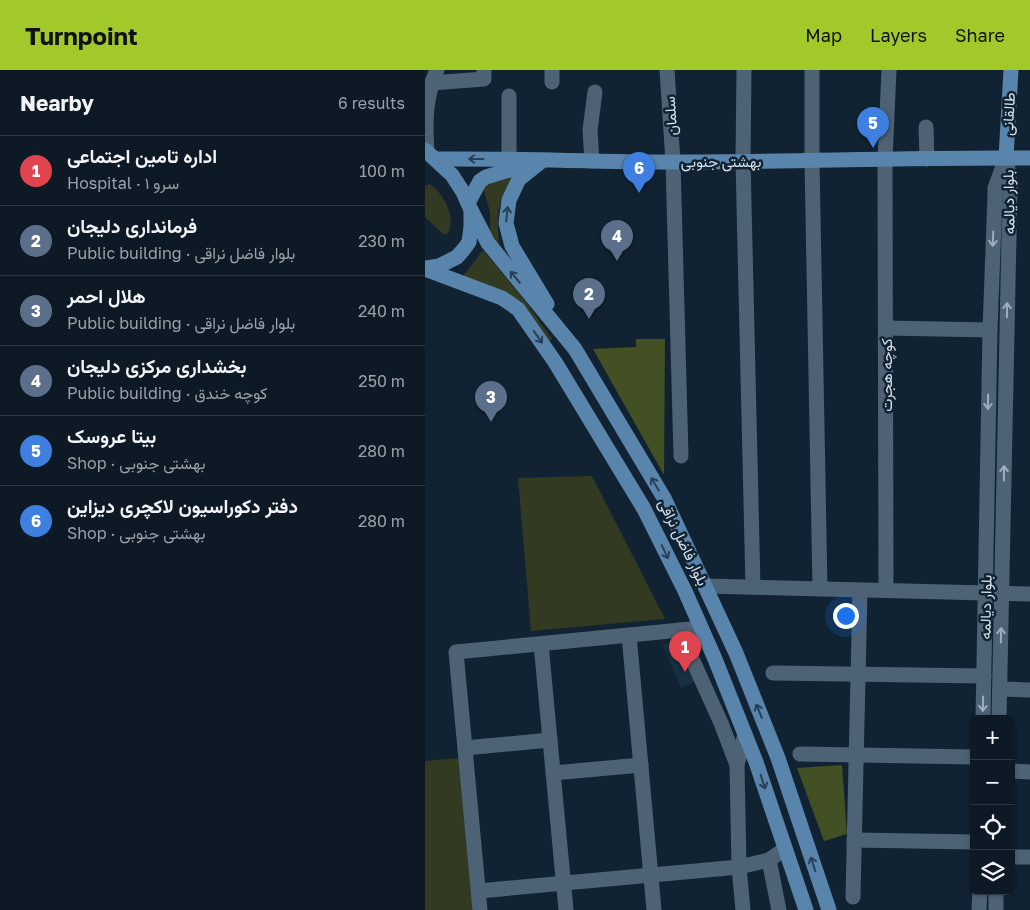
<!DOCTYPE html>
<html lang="en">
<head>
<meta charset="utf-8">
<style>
	:root { --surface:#0d1a26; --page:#1b2732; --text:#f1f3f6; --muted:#9aa1a7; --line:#2d3843; --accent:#a1c929 }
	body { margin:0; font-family:"Golos Text",Vazirmatn,sans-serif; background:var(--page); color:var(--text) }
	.controls { position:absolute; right:15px; bottom:15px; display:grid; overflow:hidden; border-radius:8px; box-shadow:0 1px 4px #0004 }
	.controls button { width:45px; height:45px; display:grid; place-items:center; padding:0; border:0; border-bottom:1px solid var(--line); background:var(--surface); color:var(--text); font:25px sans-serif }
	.you { position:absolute; left:420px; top:545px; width:18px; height:18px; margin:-12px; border:4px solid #fff; border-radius:50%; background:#1a73e8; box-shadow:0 0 0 8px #1a73e833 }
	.badge { display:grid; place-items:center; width:32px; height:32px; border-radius:50%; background:var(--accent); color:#fff; font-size:16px; font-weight:700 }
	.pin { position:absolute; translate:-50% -41px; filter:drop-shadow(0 1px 2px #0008) }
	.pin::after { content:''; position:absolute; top:26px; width:18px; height:15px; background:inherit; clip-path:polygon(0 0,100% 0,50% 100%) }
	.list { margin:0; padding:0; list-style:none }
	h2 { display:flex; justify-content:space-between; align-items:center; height:65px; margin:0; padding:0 20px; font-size:21px }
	h2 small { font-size:16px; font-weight:400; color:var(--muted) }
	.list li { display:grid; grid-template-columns:32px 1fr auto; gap:15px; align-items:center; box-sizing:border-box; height:70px; padding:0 20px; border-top:1px solid var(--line) }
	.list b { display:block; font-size:19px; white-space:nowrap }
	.list p { margin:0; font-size:16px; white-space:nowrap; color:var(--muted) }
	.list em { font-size:16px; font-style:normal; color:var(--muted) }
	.icon { flex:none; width:28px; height:28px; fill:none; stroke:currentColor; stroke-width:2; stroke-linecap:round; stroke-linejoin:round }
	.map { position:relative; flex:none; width:605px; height:840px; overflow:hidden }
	header { display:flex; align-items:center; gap:30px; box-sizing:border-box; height:70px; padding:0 25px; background:var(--accent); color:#111 }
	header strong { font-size:24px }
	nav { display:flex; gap:28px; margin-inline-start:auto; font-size:18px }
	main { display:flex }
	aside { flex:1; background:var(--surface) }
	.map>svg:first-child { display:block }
	.built { fill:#172f43 }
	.green { fill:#323a21 }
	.forest { fill:#435024 }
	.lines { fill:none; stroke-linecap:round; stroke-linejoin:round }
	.minor { stroke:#4e6275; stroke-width:15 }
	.major { stroke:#5985ac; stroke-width:15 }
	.oneway { stroke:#274057 }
	.oneway2 { stroke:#9eaebb }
	.labels { text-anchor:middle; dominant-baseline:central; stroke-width:5; stroke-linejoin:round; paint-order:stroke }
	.street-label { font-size:15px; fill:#d4e0ea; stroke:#112333 }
</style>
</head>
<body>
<header>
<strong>Turnpoint</strong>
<nav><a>Map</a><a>Layers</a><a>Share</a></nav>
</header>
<main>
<aside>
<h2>Nearby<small>6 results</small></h2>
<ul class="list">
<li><span class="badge" style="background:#e0444e">1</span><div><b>اداره تامین اجتماعی</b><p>Hospital · سرو ۱</p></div><em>100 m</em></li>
<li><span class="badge" style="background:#5c6f8a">2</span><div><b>فرمانداری دلیجان</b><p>Public building · بلوار فاضل نراقی</p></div><em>230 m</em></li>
<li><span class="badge" style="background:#5c6f8a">3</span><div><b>هلال احمر</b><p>Public building · بلوار فاضل نراقی</p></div><em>240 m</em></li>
<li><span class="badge" style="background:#5c6f8a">4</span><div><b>بخشداری مرکزی دلیجان</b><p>Public building · کوچه خندق</p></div><em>250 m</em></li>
<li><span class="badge" style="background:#3f7fe0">5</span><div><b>بیتا عروسک</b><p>Shop · بهشتی جنوبی</p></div><em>280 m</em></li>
<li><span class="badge" style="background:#3f7fe0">6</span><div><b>دفتر دکوراسیون لاکچری دیزاین</b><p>Shop · بهشتی جنوبی</p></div><em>280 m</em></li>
</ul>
</aside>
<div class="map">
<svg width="605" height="840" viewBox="0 0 605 840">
	<rect width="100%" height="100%" fill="#112333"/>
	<path class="built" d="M257,572L274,610L256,618L237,574Z"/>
	<g class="green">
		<path d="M92,105C87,112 81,118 78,125C71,138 72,164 75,178L65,165V142L58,117L61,112Z"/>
		<path d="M4,114C18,122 33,149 22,164H18L0,147V116Z"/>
		<path d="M58,180L101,232L127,269L123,272L110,251L36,207L43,200Z"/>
		<path d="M167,406L240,549L106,561L93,408Z"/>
		<path d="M35,688L48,840H0V691Z"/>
	</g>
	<g class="forest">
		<path d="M211,269H240L239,405L168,279L211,277Z"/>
		<path d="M417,695L422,764L399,771L372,698Z"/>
	</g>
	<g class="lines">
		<g class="minor">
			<path d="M242,0L248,92L256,386"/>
			<path d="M319,0L318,91L328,517"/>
			<path d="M387,0V91L395,519"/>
			<path d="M127,12V0"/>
			<path d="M6,13L59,9V0"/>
			<path d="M501,57L502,89"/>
			<path d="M2,82C0,52 0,28 12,0"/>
			<path d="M84,89V26"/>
			<path d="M167,91L165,60L170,22"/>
			<path d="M461,258L565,260"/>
			<path d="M280,516L605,524"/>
			<path d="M461,520L460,89L464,0"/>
			<path d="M254,560L296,653L312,695"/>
			<path d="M204,565L229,840"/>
			<path d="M116,574L141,840"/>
			<path d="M348,603L559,606"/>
			<path d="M575,619L605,620"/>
			<path d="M558,649L565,260L570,125V118L581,88"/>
			<path d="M574,649L585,117L582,91"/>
			<path d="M40,678L125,670"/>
			<path d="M375,684L549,687"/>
			<path d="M586,701L605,702"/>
			<path d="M128,703L216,695"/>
			<path d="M429,770L549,772"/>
			<path d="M586,787H605"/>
			<path d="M344,790L354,840"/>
			<path d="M54,821L314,797L344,790L360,779"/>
			<path d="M428,827L435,520"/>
			<path d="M55,840L31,582L276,558"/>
			<path d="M318,840L314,797L312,695L320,664"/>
			<path d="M554,840L555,821"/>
			<path d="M571,840V821"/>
		</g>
		<g class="major">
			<path d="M0,80L27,105L38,122L46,140V157L44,172L39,179L32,187L14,196L0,198"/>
			<path d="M581,88L586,0"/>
			<path d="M10,89C90,88 169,92 249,92C368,92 486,87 605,88"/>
			<path d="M118,90L94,109L84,130L81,153L87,176L122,234"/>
			<path d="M43,133L55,111L61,107L104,94"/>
			<path d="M46,140L63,173L150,279L239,428L311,583L353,688L404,840"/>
			<path d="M0,199L77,228L93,239L130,292L219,439L260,521L290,589L331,692L381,840"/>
		</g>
	</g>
	<defs><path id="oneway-shaft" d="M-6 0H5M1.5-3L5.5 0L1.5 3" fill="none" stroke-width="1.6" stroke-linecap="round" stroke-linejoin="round" transform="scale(1.25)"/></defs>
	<g class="oneway">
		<use href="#oneway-shaft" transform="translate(51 89) rotate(-180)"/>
		<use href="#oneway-shaft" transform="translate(82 144) rotate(-84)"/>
		<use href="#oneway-shaft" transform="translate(90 207) rotate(-130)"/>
		<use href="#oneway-shaft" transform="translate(113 267) rotate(55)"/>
		<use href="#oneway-shaft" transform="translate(230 414) rotate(-121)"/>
		<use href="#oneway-shaft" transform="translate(240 482) rotate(64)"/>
		<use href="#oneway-shaft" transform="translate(334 641) rotate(-112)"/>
		<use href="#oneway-shaft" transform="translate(338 712) rotate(72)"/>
		<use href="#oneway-shaft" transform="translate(388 794) rotate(-108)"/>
	</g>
	<g class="oneway2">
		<use href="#oneway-shaft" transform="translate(568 169) rotate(92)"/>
		<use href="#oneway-shaft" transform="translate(582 240) rotate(-89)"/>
		<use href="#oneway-shaft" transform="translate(563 332) rotate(91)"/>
		<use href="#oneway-shaft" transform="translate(579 403) rotate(-89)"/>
		<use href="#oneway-shaft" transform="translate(576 565) rotate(-89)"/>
		<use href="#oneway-shaft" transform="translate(558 634) rotate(91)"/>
	</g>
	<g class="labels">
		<g class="street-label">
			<text transform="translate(583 44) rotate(-87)">طالقانی</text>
			<text transform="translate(245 46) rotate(-94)">سلمان</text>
			<text x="296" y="91">بهشتی جنوبی</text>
			<text transform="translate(583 132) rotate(-91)">بلوار دیالمه</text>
			<text transform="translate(461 305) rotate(-90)">کوچه هجرت</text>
			<text transform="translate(259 472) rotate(64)">بلوار فاضل نراقی</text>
			<text transform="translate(560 537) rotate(-89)">بلوار دیالمه</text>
		</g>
	</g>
</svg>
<div class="controls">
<button>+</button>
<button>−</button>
<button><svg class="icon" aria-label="locate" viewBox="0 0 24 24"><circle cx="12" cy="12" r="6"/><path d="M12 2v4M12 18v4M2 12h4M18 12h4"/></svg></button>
<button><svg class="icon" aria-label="layers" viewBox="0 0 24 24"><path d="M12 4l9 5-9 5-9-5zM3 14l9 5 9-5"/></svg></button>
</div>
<div class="you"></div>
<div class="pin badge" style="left:260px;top:602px;background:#e0444e">1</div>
<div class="pin badge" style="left:164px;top:249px;background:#5c6f8a">2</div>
<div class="pin badge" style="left:66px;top:352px;background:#5c6f8a">3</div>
<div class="pin badge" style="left:192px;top:191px;background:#5c6f8a">4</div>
<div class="pin badge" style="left:448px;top:78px;background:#3f7fe0">5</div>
<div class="pin badge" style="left:214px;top:123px;background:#3f7fe0">6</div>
</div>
</main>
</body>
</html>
